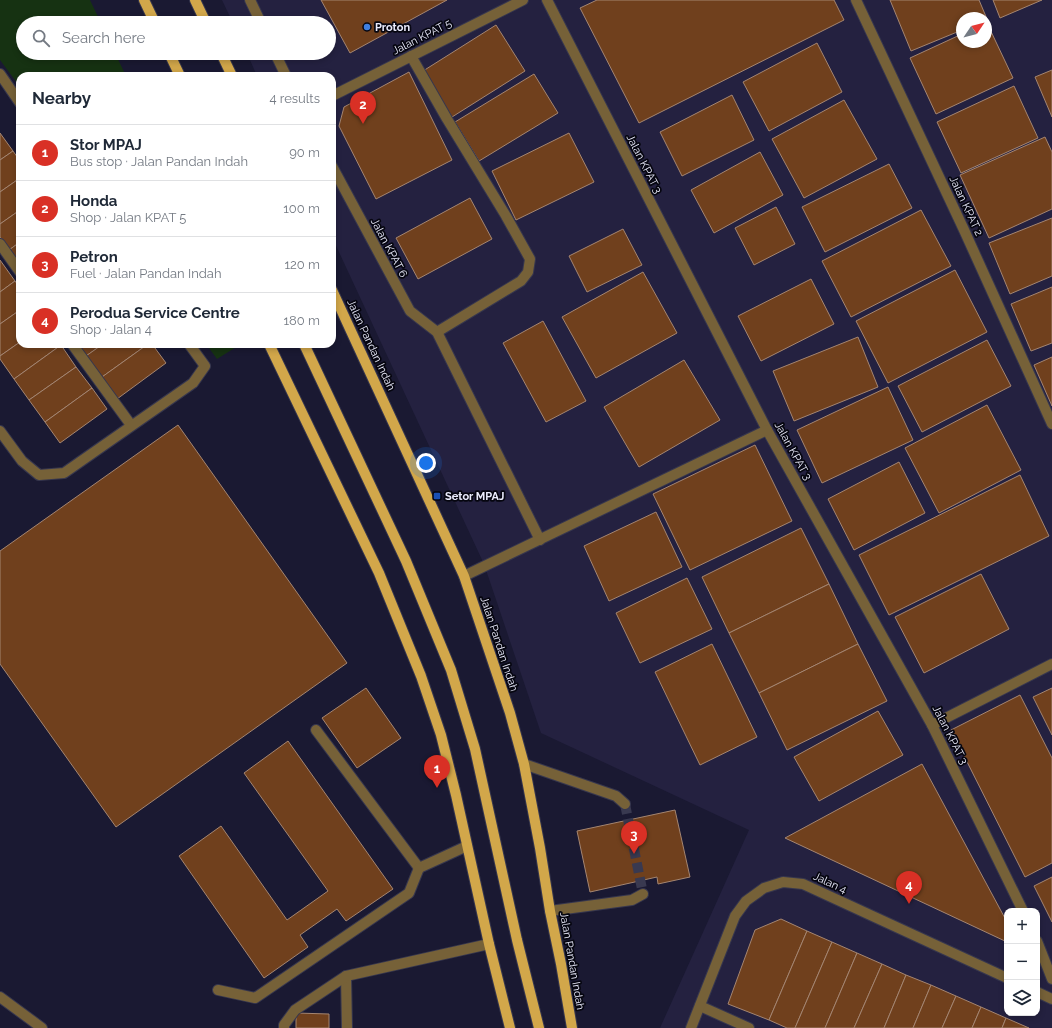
<!DOCTYPE html>
<html lang="en">
<head>
<meta charset="utf-8">
<style>
	:root { --surface:#fff; --page:#f6f6f7; --text:#1f2937; --muted:#747a83; --line:#e0e1e3; --accent:#d93025 }
	body { margin:0; font-family:Raleway,sans-serif; background:var(--page); color:var(--text) }
	.controls { position:absolute; right:12px; bottom:12px; display:grid; overflow:hidden; border-radius:8px; box-shadow:0 2px 6px #0003 }
	.controls button { width:36px; height:36px; display:grid; place-items:center; padding:0; border:0; border-bottom:1px solid var(--line); background:var(--surface); color:var(--text); font:20px sans-serif }
	.compass { position:absolute; left:956px; top:12px; width:36px; height:36px; border-radius:50%; background:var(--surface); box-shadow:0 2px 6px #0003; rotate:55deg }
	.you { position:absolute; left:426px; top:463px; width:14px; height:14px; margin:-10px; border:3px solid #fff; border-radius:50%; background:#1a73e8; box-shadow:0 0 0 6px #1a73e833 }
	.badge { display:grid; place-items:center; width:26px; height:26px; border-radius:50%; background:var(--accent); color:#fff; font-size:13px; font-weight:700 }
	.pin { position:absolute; translate:-50% -33px; filter:drop-shadow(0 1px 2px #0008) }
	.pin::after { content:''; position:absolute; top:21px; width:14px; height:12px; background:inherit; clip-path:polygon(0 0,100% 0,50% 100%) }
	.list { margin:0; padding:0; list-style:none }
	h2 { display:flex; justify-content:space-between; align-items:center; height:52px; margin:0; padding:0 16px; font-size:17px }
	h2 small { font-size:13px; font-weight:400; color:var(--muted) }
	.list li { display:grid; grid-template-columns:26px 1fr auto; gap:12px; align-items:center; box-sizing:border-box; height:56px; padding:0 16px; border-top:1px solid var(--line) }
	.list b { display:block; font-size:15px; white-space:nowrap }
	.list p { margin:0; font-size:13px; white-space:nowrap; color:var(--muted) }
	.list em { font-size:13px; font-style:normal; color:var(--muted) }
	.icon { flex:none; width:22px; height:22px; fill:none; stroke:currentColor; stroke-width:2; stroke-linecap:round; stroke-linejoin:round }
	.map { position:relative; flex:none; width:1052px; height:1028px; overflow:hidden }
	.search { position:absolute; background:var(--surface); box-shadow:0 2px 6px #0003; left:16px; top:16px; width:320px; height:44px; display:flex; align-items:center; gap:10px; box-sizing:border-box; padding:0 14px; border-radius:22px; color:var(--muted); font-size:15px }
	.panel { position:absolute; background:var(--surface); box-shadow:0 2px 6px #0003; left:16px; top:72px; width:320px; height:276px; border-radius:12px }
	.map>svg:first-child { display:block }
	.built { fill:#242140; fill-rule:evenodd }
	.green { fill:#163212 }
	.building { fill:#70401d; stroke:#a48571 }
	.lines { fill:none; stroke-linecap:round; stroke-linejoin:round }
	.minor-tunnel { stroke:#393950; stroke-width:10; stroke-dasharray:10 5; stroke-linecap:butt }
	.minor-casing { stroke:#37374e; stroke-width:12 }
	.major-casing { stroke:#37374e; stroke-width:12 }
	.minor { stroke:#766138; stroke-width:10 }
	.major { stroke:#d2a74a; stroke-width:10 }
	.shop-dot { fill:#3f7fe0; stroke:#060610; stroke-width:1.5 }
	.transit-dot { fill:#1a4fb4; stroke:#060610; stroke-width:1.5 }
	.labels { text-anchor:middle; dominant-baseline:central; stroke-width:3.5; stroke-linejoin:round; paint-order:stroke }
	.poi-label { font-size:11px; font-weight:bold; fill:#ebecfd; stroke:#060610; text-anchor:start }
	.street-label { font-size:11px; fill:#ebecfd; stroke:#060610 }
</style>
</head>
<body>
<div class="map">
<svg width="1052" height="1028" viewBox="0 0 1052 1028">
	<rect width="100%" height="100%" fill="#1a1932"/>
	<path class="built" d="M222,0H1052V1028H660L749,830L541,733L484,564L332,237V76H257L247,53H329V23H233ZM962,18H986V42H962ZM1007,911H1037V1013H1007Z"/>
	<g class="green">
		<path d="M0,0H90L101,23H23V53H115L126,76H20V87L0,60Z"/>
		<path d="M206,344H241L217,359Z"/>
	</g>
	<g class="building">
		<path d="M321,0H447L350,53Z"/>
		<path d="M597,0H834L844,20L639,123L580,8Z"/>
		<path d="M890,0H979L987,19L986,20V18H962V30L911,51Z"/>
		<path d="M993,0H1042L1000,18Z"/>
		<path d="M986,23H987L1013,78L936,114L910,58L962,34V42H986Z"/>
		<path d="M496,25L525,71L452,117L423,71Z"/>
		<path d="M817,43L842,92L769,131L743,82Z"/>
		<path d="M1052,70V117L1035,77Z"/>
		<path d="M409,72L452,160L376,199L339,126L344,107Z"/>
		<path d="M534,74L558,113L479,161L455,122Z"/>
		<path d="M1014,86L1038,138L961,173L937,122Z"/>
		<path d="M732,95L754,140L682,176L660,132Z"/>
		<path d="M844,100L877,159L804,198L772,139Z"/>
		<path d="M0,133L13,151L0,160Z"/>
		<path d="M569,133L594,182L516,220L492,171Z"/>
		<path d="M1045,137L1052,152V209L989,238L960,175Z"/>
		<path d="M13,151L20,161V178L0,192V160Z"/>
		<path d="M760,152L783,195L714,233L691,190Z"/>
		<path d="M889,164L912,208L825,252L802,207Z"/>
		<path d="M20,178V210L0,224V192Z"/>
		<path d="M470,198L492,239L418,279L396,238Z"/>
		<path d="M776,207L795,244L754,265L735,228Z"/>
		<path d="M20,210V242L9,250L0,237V224Z"/>
		<path d="M921,210L951,266L851,317L822,261Z"/>
		<path d="M1052,218V276L1010,294L989,243Z"/>
		<path d="M623,229L642,265L587,292L569,256Z"/>
		<path d="M20,242V264L9,250Z"/>
		<path d="M0,260L15,281L0,292Z"/>
		<path d="M955,270L987,332L888,383L856,321Z"/>
		<path d="M643,272L677,333L596,378L562,317Z"/>
		<path d="M811,279L834,324L761,361L738,316Z"/>
		<path d="M15,281L20,288V310L0,324V292Z"/>
		<path d="M1052,287V343L1031,351L1011,304Z"/>
		<path d="M20,310V342L0,356V324Z"/>
		<path d="M543,321L586,401L546,422L503,343Z"/>
		<path d="M858,337L878,387L794,421L773,371Z"/>
		<path d="M987,340L1011,386L922,432L898,386Z"/>
		<path d="M20,342V344H60L61,345L14,379L0,359V356Z"/>
		<path d="M77,344H103L86,356Z"/>
		<path d="M103,344H148L102,377L86,356Z"/>
		<path d="M148,344H152L166,363L117,399L102,377Z"/>
		<path d="M61,345L76,367L29,400L14,379Z"/>
		<path d="M1052,357V406L1034,365Z"/>
		<path d="M684,360L720,420L639,467L604,407Z"/>
		<path d="M76,367L92,388L45,422L29,400Z"/>
		<path d="M888,387L913,440L822,483L797,430Z"/>
		<path d="M92,388L107,409L60,443L45,422Z"/>
		<path d="M987,405L1021,470L939,513L905,448Z"/>
		<path d="M178,425L347,663L116,827L0,664V551Z"/>
		<path d="M755,445L792,521L690,570L653,494Z"/>
		<path d="M899,462L925,513L854,550L828,499Z"/>
		<path d="M1020,475L1049,536L889,615L859,555Z"/>
		<path d="M656,512L682,567L609,601L584,546Z"/>
		<path d="M801,528L829,584L729,633L702,577Z"/>
		<path d="M981,574L1009,629L924,673L895,617Z"/>
		<path d="M687,578L712,629L640,663L616,613Z"/>
		<path d="M829,584L858,644L759,693L729,633Z"/>
		<path d="M712,644L757,737L700,765L655,672Z"/>
		<path d="M858,644L887,701L787,750L759,693Z"/>
		<path d="M366,688L401,738L357,768L322,718Z"/>
		<path d="M1052,688V735L1033,697Z"/>
		<path d="M1020,695L1052,758V863L1025,877L951,730Z"/>
		<path d="M878,711L903,755L819,801L794,757Z"/>
		<path d="M288,741L393,889L346,921L337,909L300,935L308,947L264,978L179,856L221,826L287,920L328,891L244,773Z"/>
		<path d="M922,764L1007,922V942L785,838Z"/>
		<path d="M675,810L690,877L658,884L657,877L590,892L577,831Z"/>
		<path d="M1052,877V922L1034,886Z"/>
		<path d="M781,919L807,931L769,1020L728,1004L755,930Z"/>
		<path d="M807,931L832,942L795,1028H787L769,1020Z"/>
		<path d="M832,942L857,953L825,1028H795Z"/>
		<path d="M857,953L882,964L854,1028H825Z"/>
		<path d="M882,964L906,975L884,1028H854Z"/>
		<path d="M906,975L931,985L913,1028H884Z"/>
		<path d="M931,985L956,996L942,1028H913Z"/>
		<path d="M956,996L981,1007L972,1028H942Z"/>
		<path d="M981,1007L1006,1018L1002,1028H972Z"/>
		<path d="M296,1013L329,1014V1028H296Z"/>
		<path d="M1006,1018L1029,1028H1002Z"/>
	</g>
	<g class="lines">
		<path class="minor-tunnel" d="M625,804L643,894"/>
		<g class="minor-casing">
			<g id="minor">
				<path d="M250,0L261,23"/>
				<path d="M547,0L767,430L932,725L1023,911"/>
				<path d="M856,0L964,230L1052,424"/>
				<path d="M275,53L286,76"/>
				<path d="M411,56L447,119L506,216L530,259L528,272L521,281L437,332"/>
				<path d="M0,74L20,103"/>
				<path d="M332,96L523,0"/>
				<path d="M332,166L410,311L437,332L540,540"/>
				<path d="M0,244L20,272"/>
				<path d="M72,344L131,425"/>
				<path d="M0,431L22,461L39,475L64,473L193,383L205,366L189,344"/>
				<path d="M464,576L767,430"/>
				<path d="M932,725L1052,664"/>
				<path d="M316,730L419,868L467,846"/>
				<path d="M524,764L616,796L625,804"/>
				<path d="M550,911L632,900L643,894"/>
				<path d="M1037,941L1052,979"/>
				<path d="M346,976L347,1028"/>
				<path d="M218,990L255,998L409,893L419,868"/>
				<path d="M1037,992L1052,999"/>
				<path d="M0,997L42,1028"/>
				<path d="M700,1006L749,1028"/>
				<path d="M284,1028V1025L295,1010L346,976L489,944"/>
				<path d="M691,1028L735,916L746,901L764,888L783,882L803,884L1007,978"/>
			</g>
		</g>
		<g class="major-casing">
			<g id="major">
				<path d="M144,0L155,23"/>
				<path d="M195,0L206,23"/>
				<path d="M169,53L180,76"/>
				<path d="M221,53L232,76"/>
				<path d="M332,290L464,576L510,713L524,764L540,848L550,911L561,964L572,1028"/>
				<path d="M269,344L379,573L421,676L441,735L456,795L489,944L510,1028"/>
				<path d="M304,344L406,561L451,670L475,749L517,940L539,1028"/>
			</g>
		</g>
		<use href="#minor" class="minor"/>
		<use href="#major" class="major"/>
	</g>
	<circle class="shop-dot" cx="367" cy="27" r="4"/>
	<rect class="transit-dot" x="433" y="492" width="8" height="8" rx="2"/>
	<g class="labels">
		<g class="poi-label">
			<text x="375" y="27">Proton</text>
			<text x="445" y="496">Setor MPAJ</text>
		</g>
		<g class="street-label">
			<text transform="translate(422 37) rotate(-27)">Jalan KPAT 5</text>
			<text transform="translate(644 164) rotate(63)">Jalan KPAT 3</text>
			<text transform="translate(966 206) rotate(65)">Jalan KPAT 2</text>
			<text transform="translate(389 248) rotate(62)">Jalan KPAT 6</text>
			<text transform="translate(371 345) rotate(65)">Jalan Pandan Indah</text>
			<text transform="translate(793 451) rotate(61)">Jalan KPAT 3</text>
			<text transform="translate(499 644) rotate(72)">Jalan Pandan Indah</text>
			<text transform="translate(950 735) rotate(63)">Jalan KPAT 3</text>
			<text transform="translate(830 883) rotate(25)">Jalan 4</text>
			<text transform="translate(572 961) rotate(80)">Jalan Pandan Indah</text>
		</g>
	</g>
</svg>
<div class="controls">
<button>+</button>
<button>−</button>
<button><svg class="icon" aria-label="layers" viewBox="0 0 24 24"><path d="M12 4l9 5-9 5-9-5zM3 14l9 5 9-5"/></svg></button>
</div>
<svg class="compass" viewBox="-18 -18 36 36"><path d="M0-13l5 13h-10z" fill="#e53935"/><path d="M0 13l5-13h-10z" fill="#747a83"/></svg>
<div class="you"></div>
<div class="pin badge" style="left:437px;top:788px">1</div>
<div class="pin badge" style="left:363px;top:124px">2</div>
<div class="pin badge" style="left:634px;top:854px">3</div>
<div class="pin badge" style="left:909px;top:904px">4</div>
<div class="search"><svg class="icon" aria-label="search" viewBox="0 0 24 24"><circle cx="10" cy="10" r="6"/><path d="M15 15l6 6"/></svg>Search here</div>
<section class="panel">
<h2>Nearby<small>4 results</small></h2>
<ul class="list">
<li><span class="badge">1</span><div><b>Stor MPAJ</b><p>Bus stop · Jalan Pandan Indah</p></div><em>90 m</em></li>
<li><span class="badge">2</span><div><b>Honda</b><p>Shop · Jalan KPAT 5</p></div><em>100 m</em></li>
<li><span class="badge">3</span><div><b>Petron</b><p>Fuel · Jalan Pandan Indah</p></div><em>120 m</em></li>
<li><span class="badge">4</span><div><b>Perodua Service Centre</b><p>Shop · Jalan 4</p></div><em>180 m</em></li>
</ul>
</section>
</div>
</body>
</html>
